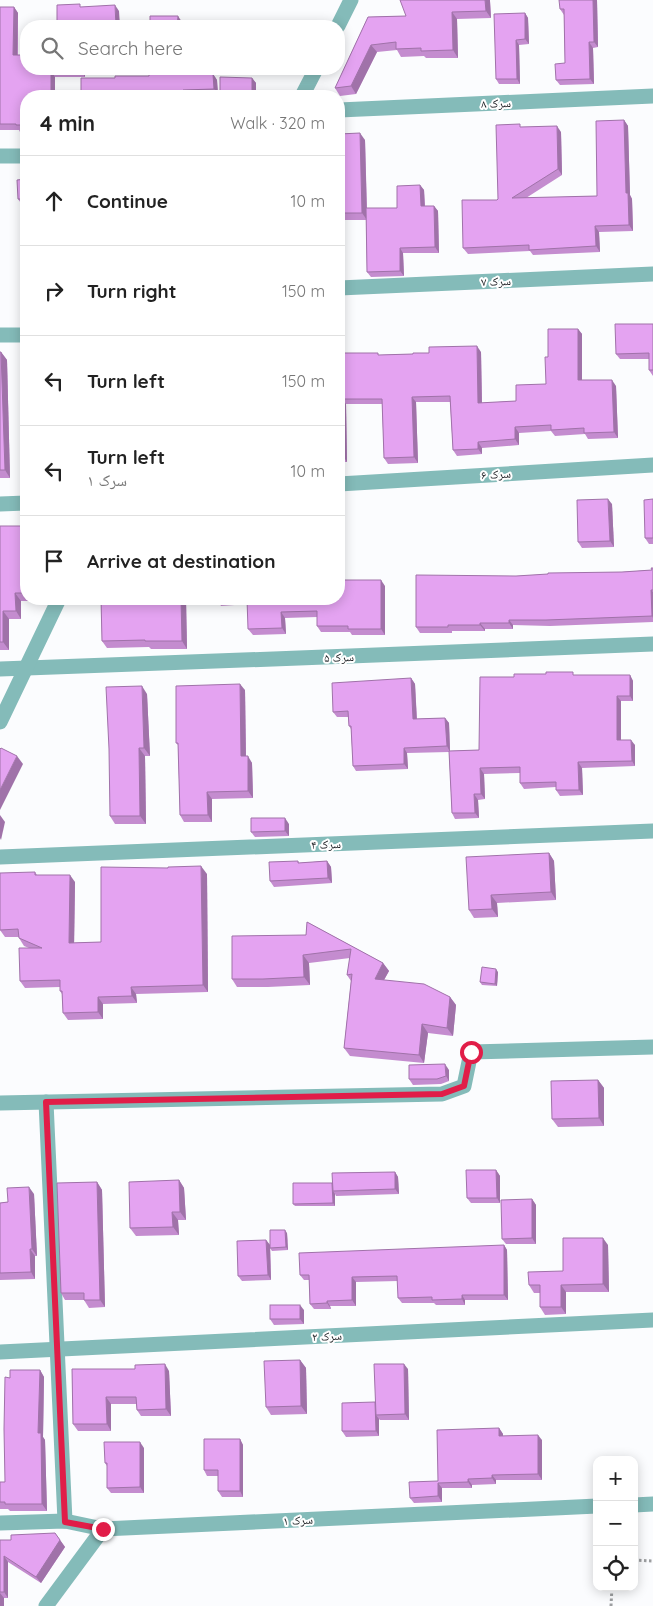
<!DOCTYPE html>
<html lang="en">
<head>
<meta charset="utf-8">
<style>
	:root { --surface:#fff; --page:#f6f6f6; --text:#222; --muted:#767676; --line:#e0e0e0 }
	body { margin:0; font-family:Quicksand,"Noto Naskh Arabic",sans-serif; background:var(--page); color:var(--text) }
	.controls { position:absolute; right:15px; bottom:15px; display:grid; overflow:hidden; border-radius:10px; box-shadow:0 2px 12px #0003 }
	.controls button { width:45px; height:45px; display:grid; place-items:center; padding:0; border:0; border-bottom:1px solid var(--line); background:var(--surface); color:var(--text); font:25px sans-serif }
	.stop { position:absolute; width:15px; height:15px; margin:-11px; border:4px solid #e11d48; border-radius:50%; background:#fff }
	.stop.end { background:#e11d48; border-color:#fff; box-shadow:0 1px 5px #0008 }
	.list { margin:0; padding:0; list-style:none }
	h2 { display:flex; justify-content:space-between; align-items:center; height:65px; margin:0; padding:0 20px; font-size:21px }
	h2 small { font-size:16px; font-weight:400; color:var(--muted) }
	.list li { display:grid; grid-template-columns:32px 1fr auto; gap:15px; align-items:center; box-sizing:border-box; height:90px; padding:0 20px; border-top:1px solid var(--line) }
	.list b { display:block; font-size:19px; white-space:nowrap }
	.list p { margin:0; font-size:16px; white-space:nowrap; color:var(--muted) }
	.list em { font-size:16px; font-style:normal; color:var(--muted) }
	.icon { flex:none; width:28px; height:28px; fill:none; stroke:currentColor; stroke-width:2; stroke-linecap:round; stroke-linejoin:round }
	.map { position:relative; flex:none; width:653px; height:1606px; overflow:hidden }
	.search { position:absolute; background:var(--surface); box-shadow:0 2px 12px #0003; left:20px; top:20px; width:325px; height:55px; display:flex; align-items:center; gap:12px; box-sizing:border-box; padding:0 18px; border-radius:20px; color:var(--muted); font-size:19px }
	.panel { position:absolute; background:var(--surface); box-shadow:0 2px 12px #0003; left:20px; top:90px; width:325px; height:515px; border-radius:20px }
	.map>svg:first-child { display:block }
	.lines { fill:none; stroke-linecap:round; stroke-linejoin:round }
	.path { stroke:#9c9ea0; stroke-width:3; stroke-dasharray:2.5 2.5; stroke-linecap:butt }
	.minor { stroke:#84bbb9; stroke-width:15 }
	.wall { fill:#c48ccf }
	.shaded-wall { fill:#a072a9 }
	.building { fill:#e4a3f1; stroke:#a072a9 }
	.route { stroke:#e11d48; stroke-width:6 }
	.labels { text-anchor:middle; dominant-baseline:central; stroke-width:4; stroke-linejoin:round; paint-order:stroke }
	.street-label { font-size:12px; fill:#202226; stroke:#fff }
</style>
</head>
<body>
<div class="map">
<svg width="653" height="1606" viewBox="0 0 653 1606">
	<rect width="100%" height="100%" fill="#fbfcfe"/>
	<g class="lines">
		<g class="path">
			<path d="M634,1560L653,1561"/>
			<path d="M611,1606L612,1587"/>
		</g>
		<g class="minor">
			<path d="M338,26L351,0"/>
			<path d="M302,96L316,69"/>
			<path d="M339,110L653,96"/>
			<path d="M0,156H26"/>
			<path d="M339,288L653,274"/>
			<path d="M0,335H26"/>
			<path d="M339,484L653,465"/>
			<path d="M0,504L26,503"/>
			<path d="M0,669L299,658L653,644"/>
			<path d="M0,722L59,599"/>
			<path d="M0,857L653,831"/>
			<path d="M46,1102L65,1521"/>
			<path d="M0,1103L442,1094L464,1086L471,1052L653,1047"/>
			<path d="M0,1352L653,1320"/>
			<path d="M634,1505L653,1504"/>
			<path d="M0,1523L65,1521L103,1529L597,1506"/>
			<path d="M46,1606L103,1529"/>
		</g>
	</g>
	<g class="wall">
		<path d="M597,0L598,47L593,48L594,84L560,85L556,80L565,63L564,15L560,9Z"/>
		<path d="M490,1L491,18L457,19L458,58H426L424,56L401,57L397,50L377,52L356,94L340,96L335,88L368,17L406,16Z"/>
		<path d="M0,7H14L18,13V55L85,69V77H55L26,96V131L20,132L19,130H0Z"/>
		<path d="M525,13L528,18L529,44L519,45L520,84H499L496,79Z"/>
		<path d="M149,69H181V74H213L217,80L218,95L187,96L115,78L149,76Z"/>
		<path d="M252,78L256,83V96H221L220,94Z"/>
		<path d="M624,120L628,126L630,195L632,199L633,231L599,232L600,252L533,255L530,251L468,254L463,248L498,199L522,127L561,132L562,175L526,198L597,196Z"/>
		<path d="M339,134L365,140L367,208H397L420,185L424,190L425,206H434L438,211L439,253H403L404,276L371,277L367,272L366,220H339Z"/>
		<path d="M26,179V206H23L18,199Z"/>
		<path d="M653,324V376L649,370V359H620L616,354Z"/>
		<path d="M578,329L582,334V380L616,386L618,438L588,439L585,434L555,436L551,431L519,433V445L482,448V454L457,456L453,450L450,402H416L418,463L388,464L384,458L382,404H346L347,462H339V353L380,355L481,352L482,403L516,401L546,384L548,357Z"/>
		<path d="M0,352H1L7,360L10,478H0Z"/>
		<path d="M653,499V544H649L645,538Z"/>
		<path d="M612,504L614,547L582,548L578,542Z"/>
		<path d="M341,513L343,580L385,586V635H352L350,632H321L317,626V617L285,618L286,634L253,635L248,629V604L221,606L217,599H339Z"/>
		<path d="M0,526H26V599H46L45,601H21V619H9V650H0Z"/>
		<path d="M653,568V622L550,626L513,625V629H485V631H452V633H420L416,627L516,576L622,572L652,570Z"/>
		<path d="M101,599H186L187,649H151L149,647L107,648L102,641Z"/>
		<path d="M576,675H630L633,681V701H621V740L635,745V766L582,768L583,795L560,796L556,790V787L524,789L520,783V773L484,774L485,799L478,800L479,818L455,819L452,813L449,752L407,753L408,769L356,771L353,766L351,729L349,726L348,717H337L333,712L411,678L415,684L417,719L445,718L449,723L450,751L479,750L514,677Z"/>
		<path d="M245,690L246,756L252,763L253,798L212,799V822H184L180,815L178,745L176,743Z"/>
		<path d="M147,694L150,756H145L146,824H115L110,816Z"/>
		<path d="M289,824V836L255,837L251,832Z"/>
		<path d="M549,853L554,861L556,900L497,903L498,917L474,918L469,910Z"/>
		<path d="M298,861L299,863L327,861L331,867L332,883L274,887L270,881Z"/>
		<path d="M35,872L37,875L75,882L74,943L101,942L207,874L208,992L136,994L137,1003L103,1004V1019L68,1020L63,1013L62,994L60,991V987L25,988L20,981L29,948L24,946L19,938V937H5L0,930Z"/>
		<path d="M307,922L383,963L389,971L384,980L450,997L456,1005L453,1036L428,1033L424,1063L350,1056L344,1048L351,981L347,975L350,958L309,963L310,985L268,987H237L232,979L306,935Z"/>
		<path d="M498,972L497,986L482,985L480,982Z"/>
		<path d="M449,1070V1081L441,1084L413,1085L409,1079Z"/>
		<path d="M598,1080L604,1088V1126L558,1127L552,1119Z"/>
		<path d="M496,1170L500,1176V1203H471L467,1198Z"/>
		<path d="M395,1172L398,1177L399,1194L336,1196L335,1194V1206H295L293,1204L332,1183Z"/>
		<path d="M179,1180L184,1188L186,1220H178L179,1235L136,1236L130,1228Z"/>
		<path d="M97,1182L102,1190L105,1307L89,1308L84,1300H65L61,1293Z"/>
		<path d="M34,1194L37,1256H35V1279L0,1280V1203L8,1202Z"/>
		<path d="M532,1199L536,1205V1244H506L502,1239Z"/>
		<path d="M287,1233L288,1250L272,1251L270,1248Z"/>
		<path d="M266,1240L270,1245L271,1280L242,1281L238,1276Z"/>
		<path d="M504,1245L507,1250L508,1300H465V1305H436L434,1303H402L398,1298V1281L356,1282V1306H330L331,1309H314L310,1304L309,1280H304L300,1275Z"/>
		<path d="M608,1245L609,1292H566V1314L545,1315L540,1307V1293H534L529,1285L563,1271Z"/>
		<path d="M304,1310V1324L274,1325L270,1319Z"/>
		<path d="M300,1360L306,1368L307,1414L271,1415L266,1407Z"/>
		<path d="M72,1369L169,1371L171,1416H141L137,1410L136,1404H111V1431H78L73,1424Z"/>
		<path d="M408,1369L409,1420H380L379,1419V1436L346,1437L342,1431L375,1402Z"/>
		<path d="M40,1370L44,1377L43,1437L45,1440L47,1511H10L8,1509H0V1482H5L10,1378Z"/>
		<path d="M499,1428L503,1434V1436L542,1440V1480H496V1484L472,1485V1488H442V1502L414,1503L410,1498L438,1481Z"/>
		<path d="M240,1439L243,1445V1497H222L218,1491V1476H207L204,1470Z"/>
		<path d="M144,1448V1493H111L107,1488V1466L105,1463Z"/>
		<path d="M55,1533L65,1547L41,1583L8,1562V1598H4L0,1606V1540H11Z"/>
	</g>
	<g class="shaded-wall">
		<path d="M485,0H490V1L491,18L486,11Z"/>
		<path d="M593,0H597L598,47L594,42Z"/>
		<path d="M115,5L119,11L120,26H116Z"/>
		<path d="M14,7L18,13L17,61L13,55Z"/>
		<path d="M452,12L457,19L458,58L453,50Z"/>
		<path d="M525,13L528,18L529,44L525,39Z"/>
		<path d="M178,16L182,22V26H177Z"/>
		<path d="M516,40L519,45L520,84L517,79Z"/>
		<path d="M589,42L593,48L594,84L590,79Z"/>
		<path d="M371,45L377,52L356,94L351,86Z"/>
		<path d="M81,69H85V77L81,70Z"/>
		<path d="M176,69H181V80L176,74Z"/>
		<path d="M51,71L55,77V96H51Z"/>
		<path d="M213,74L217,80L218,95L214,89Z"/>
		<path d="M252,78L256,83V96H253L252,95Z"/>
		<path d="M183,90L187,96H183Z"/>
		<path d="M624,120L628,126L630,195L632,199L633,231L629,225L626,193Z"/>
		<path d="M557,126L561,132L562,175L558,169Z"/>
		<path d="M360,133L365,140L367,220L362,213Z"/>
		<path d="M420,185L424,190L425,211L421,206Z"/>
		<path d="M434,206L438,211L439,253L435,247Z"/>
		<path d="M595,226L599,232L600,252L596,246Z"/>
		<path d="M400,248L403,253L404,276L400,271Z"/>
		<path d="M578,329L582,334V386L578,380Z"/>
		<path d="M477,346L481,352L482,409L478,403Z"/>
		<path d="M1,352L7,360L10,478L5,470Z"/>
		<path d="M612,380L616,386L618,438L614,432Z"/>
		<path d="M412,397L416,402L418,463L414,457Z"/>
		<path d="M342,399L346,404L347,462L343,456Z"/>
		<path d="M515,427L519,433V445L515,439Z"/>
		<path d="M478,442L482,448V454L478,449Z"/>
		<path d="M608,499L612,504L614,547L610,541Z"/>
		<path d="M339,510L341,513L343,586L339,580Z"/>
		<path d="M381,580L385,586V635L381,629Z"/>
		<path d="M651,590L653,592V618L652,616Z"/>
		<path d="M15,593L21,601V619L16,611Z"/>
		<path d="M181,599H186L187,649L182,641Z"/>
		<path d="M3,611L9,619V650L3,642Z"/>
		<path d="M281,612L285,618L286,634L282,628Z"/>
		<path d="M509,620L513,625V629L509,623Z"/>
		<path d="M480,623L485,629V631L480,625Z"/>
		<path d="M630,675L633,681V701L630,696Z"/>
		<path d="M411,678L415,684L417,725L413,719Z"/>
		<path d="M240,684L245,690L246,763L241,756Z"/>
		<path d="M142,686L147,694L150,756L144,748Z"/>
		<path d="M617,696L621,701V746L617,740Z"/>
		<path d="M445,718L449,723L450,752L447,746Z"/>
		<path d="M631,740L635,745V766L632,761Z"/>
		<path d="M139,748L145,756L146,824L140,816Z"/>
		<path d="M404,748L407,753L408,769L404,764Z"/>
		<path d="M17,756L23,764L0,810V790Z"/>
		<path d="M248,756L252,763L253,798L248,791Z"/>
		<path d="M578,762L582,768L583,795L579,790Z"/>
		<path d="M480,768L484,774L485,799L481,794Z"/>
		<path d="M207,792L212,799V822L208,815Z"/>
		<path d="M474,794L478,800L479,818L475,813Z"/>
		<path d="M0,815L5,822L1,840L0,838Z"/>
		<path d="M285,818L289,824V836L285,831Z"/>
		<path d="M549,853L554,861L556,900L551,892Z"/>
		<path d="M327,861L331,867L332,883L328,878Z"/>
		<path d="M201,866L207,874L208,992L203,985Z"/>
		<path d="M70,875L75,882L74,951L69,943Z"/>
		<path d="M491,895L497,903L498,917L492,909Z"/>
		<path d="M303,955L309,963L310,985L304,977Z"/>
		<path d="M383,963L389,971L380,987L375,979Z"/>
		<path d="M496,969L498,972L497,986L495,984Z"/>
		<path d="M131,987L136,994L137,1003L132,996Z"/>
		<path d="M98,997L103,1004V1019L98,1012Z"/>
		<path d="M450,997L456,1005L453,1036L447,1028Z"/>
		<path d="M422,1024L428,1033L424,1063L419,1055Z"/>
		<path d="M445,1064L449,1070V1081L446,1076Z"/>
		<path d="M598,1080L604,1088V1126L599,1118Z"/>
		<path d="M496,1170L500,1176V1203L497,1198Z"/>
		<path d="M395,1172L398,1177L399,1194L395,1189Z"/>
		<path d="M179,1180L184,1188L186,1220L180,1212Z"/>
		<path d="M97,1182L102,1190L105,1307L100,1300Z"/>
		<path d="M29,1187L34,1194L37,1256L32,1249Z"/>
		<path d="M333,1191L335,1194V1206L333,1203Z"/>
		<path d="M532,1199L536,1205V1244L532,1238Z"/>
		<path d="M172,1212L178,1220L179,1235L173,1227Z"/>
		<path d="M285,1230L287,1233L288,1250L286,1247Z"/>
		<path d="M603,1238L608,1245L609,1292L603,1284Z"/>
		<path d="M266,1240L270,1245L271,1280L268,1275Z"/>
		<path d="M504,1245L507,1250L508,1300L504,1295Z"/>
		<path d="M30,1249L35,1256V1279L31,1272Z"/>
		<path d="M352,1277L356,1282V1306L352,1300Z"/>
		<path d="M561,1285L566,1292V1314L561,1307Z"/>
		<path d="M462,1295L465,1300V1305L462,1299Z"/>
		<path d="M327,1301L330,1306L331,1309L327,1303Z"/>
		<path d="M300,1305L304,1310V1324L300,1319Z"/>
		<path d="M300,1360L306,1368L307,1414L301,1406Z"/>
		<path d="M165,1364L169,1371L171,1416L166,1409Z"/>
		<path d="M404,1364L408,1369L409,1420L405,1414Z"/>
		<path d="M40,1370L44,1377L43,1437L45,1440L47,1511L42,1504L38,1433Z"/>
		<path d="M106,1397L111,1404V1431L107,1424Z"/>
		<path d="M375,1402L376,1415L379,1419V1436L376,1431Z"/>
		<path d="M499,1428L503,1434V1441L499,1436Z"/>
		<path d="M538,1435L542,1440V1480L538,1474Z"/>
		<path d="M240,1439L243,1445V1497L240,1491Z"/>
		<path d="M140,1442L144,1448V1493L140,1487Z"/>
		<path d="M492,1475L496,1480V1484L492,1478Z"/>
		<path d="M468,1479L472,1485V1488L468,1482Z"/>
		<path d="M438,1483L442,1488V1502L438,1496Z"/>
		<path d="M60,1540L65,1547L41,1583L36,1577Z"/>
		<path d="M4,1556L8,1562V1598L4,1592Z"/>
		<path d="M0,1593L4,1598V1606H0Z"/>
	</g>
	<g class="building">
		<path d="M400,0H485L486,11L452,12L453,50L421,51V48L396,49V42L371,45L351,86L335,88L368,17L406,16Z"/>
		<path d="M559,0H593L594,42H589L590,79L556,80L555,64L565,63L564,9H560Z"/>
		<path d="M80,4V7L115,5L116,26H57V5Z"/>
		<path d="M0,7H14L13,55H26V69H81V70L51,71V96H26V125H16V124H0Z"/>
		<path d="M525,13V39L516,40L517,79H496L494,14Z"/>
		<path d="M150,16H178L177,26H150Z"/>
		<path d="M149,69H176V74H213L214,89L183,90V96H81V78H115V76H149Z"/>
		<path d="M220,77L252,78V95L220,94Z"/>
		<path d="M624,120L626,193H628L629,225L595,226L596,246L529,250V245L463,248L462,200H497L498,199L496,125L520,124V127L557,126L558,169L512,198L597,196L596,121Z"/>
		<path d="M360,133L362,213H339V134Z"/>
		<path d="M26,179V199H18L17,180Z"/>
		<path d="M420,185L421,206H434L435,247L400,248V271L367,272L366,208H397V186Z"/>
		<path d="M615,324H653V370H649V353L616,354Z"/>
		<path d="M548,329H578V380H612L614,432L584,433V428L551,430V425L515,427V439L478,442V449L453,450L450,396L412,397L414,457L384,458L382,399H342L343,456L339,457V353H378V355L413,354V353H429V347L477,346L478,403L516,401V385L546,384L545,357H548Z"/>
		<path d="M0,352H1L5,470H0Z"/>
		<path d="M608,499L610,541L578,542L577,500Z"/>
		<path d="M653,499V538H645L644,500Z"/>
		<path d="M0,526H26V593H15L16,611H3V642H0Z"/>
		<path d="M339,567V580H381V629H348V626H317V611L281,612L282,628L248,629L247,599H339Z"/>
		<path d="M651,568H653V590H651L652,616L546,620H509V623H480V625H448V627H416V575L516,576L548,574V573L622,572L652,570Z"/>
		<path d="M101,599H181L182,641H145V640L102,641Z"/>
		<path d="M546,672H573V675H630V696H617V740H631L632,761L578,762L579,790H556V782L520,783V767L480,768L481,794H474L475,813H452L449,751L479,750L480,677H514V674H546Z"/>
		<path d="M411,678L413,719L445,718L447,746L404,748V764L353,766L351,726H349L348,711L333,712L332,683Z"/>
		<path d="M240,684L241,756H248V791L207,792L208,815H180L178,743H176V686Z"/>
		<path d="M142,686L144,748H139L140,816H110L109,749L106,687Z"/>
		<path d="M1,748L17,756L0,790V749Z"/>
		<path d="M251,818H285V831L251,832Z"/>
		<path d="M549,853L551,892L491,895L492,909L469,910L466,857Z"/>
		<path d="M298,861V863L327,861L328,878L270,881L269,862Z"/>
		<path d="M201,866L203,985L131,987L132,996L98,997V1012L63,1013L62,991H60V980L20,981L19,948H42L19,938L18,929L0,930V873L35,872V875H70L69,943L101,942V867L168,868V867Z"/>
		<path d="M307,922L383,963L375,979L424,984L450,997L447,1028L422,1024L419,1055L344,1048L352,974L347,975L351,949L303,955L304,977L263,979H232V936L306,935Z"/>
		<path d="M482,967L496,969L495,984L480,982Z"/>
		<path d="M445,1064L446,1076L437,1079H409V1065Z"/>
		<path d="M598,1080L599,1118L552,1119L551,1081Z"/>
		<path d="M466,1170H496L497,1198H467Z"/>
		<path d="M395,1172V1189L333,1191L332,1173Z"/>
		<path d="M179,1180L180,1212H172L173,1227L130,1228L129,1182Z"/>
		<path d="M97,1182L100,1300H84V1293H61L57,1183Z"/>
		<path d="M293,1183H332L333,1203L293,1204Z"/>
		<path d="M29,1187L32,1249H30L31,1272L0,1273V1203L8,1202L7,1188Z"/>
		<path d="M532,1199V1238L502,1239L501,1200Z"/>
		<path d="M270,1230H285L286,1247L270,1248Z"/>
		<path d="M563,1238H603V1284L561,1285V1307H540V1285H529L528,1272L563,1271Z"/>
		<path d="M266,1240L268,1275L238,1276L237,1241Z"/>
		<path d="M504,1245V1295H462V1299L432,1300V1297L398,1298L397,1276L352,1277V1300L327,1301V1303L310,1304L309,1275H300L299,1253Z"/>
		<rect x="270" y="1305" width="30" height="14"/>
		<path d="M300,1360L301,1406L266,1407L264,1361Z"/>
		<path d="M165,1364L166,1409L137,1410L136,1397H106L107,1424H73L72,1369H135V1365Z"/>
		<path d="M374,1364H404L405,1414L376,1415Z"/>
		<path d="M10,1370H40L38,1433H41L42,1504H5V1502H0V1482H5L4,1429L5,1377L10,1378Z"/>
		<path d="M375,1402L376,1431H342V1403Z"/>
		<path d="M499,1428V1436L538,1435V1474L492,1475V1478L468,1479V1482L438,1483V1496L410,1498L409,1482L438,1481L437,1430Z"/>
		<path d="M204,1439H240V1491H218V1470H204Z"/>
		<path d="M104,1442H140V1487L107,1488V1463H105Z"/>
		<path d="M55,1533L60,1540L36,1577L4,1556V1592H0V1540H11V1535Z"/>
	</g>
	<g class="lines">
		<path class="route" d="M103,1529L65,1522L46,1102L442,1094L464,1086L471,1052"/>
	</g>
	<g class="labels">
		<g class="street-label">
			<text transform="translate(496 103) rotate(-2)">سرک ۸</text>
			<text transform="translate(496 281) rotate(-2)">سرک ۷</text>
			<text transform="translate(496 474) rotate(-3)">سرک ۶</text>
			<text transform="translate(339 657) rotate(-2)">سرک ۵</text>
			<text transform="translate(326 844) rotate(-2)">سرک ۴</text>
			<text transform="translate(327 1336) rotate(-3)">سرک ۲</text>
			<text transform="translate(298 1520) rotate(-3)">سرک ۱</text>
		</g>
	</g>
</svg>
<div class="controls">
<button>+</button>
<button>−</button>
<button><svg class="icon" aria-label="locate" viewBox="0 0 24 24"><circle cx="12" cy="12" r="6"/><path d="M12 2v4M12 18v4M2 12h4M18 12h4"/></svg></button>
</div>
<div class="stop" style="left:471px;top:1052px"></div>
<div class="stop end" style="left:103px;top:1529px"></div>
<div class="search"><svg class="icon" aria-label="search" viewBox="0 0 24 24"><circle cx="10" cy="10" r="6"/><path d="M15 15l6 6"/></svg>Search here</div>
<section class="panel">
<h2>4 min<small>Walk · 320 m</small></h2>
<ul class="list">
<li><svg class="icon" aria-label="ahead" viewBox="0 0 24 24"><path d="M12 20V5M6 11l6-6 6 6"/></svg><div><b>Continue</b></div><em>10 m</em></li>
<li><svg class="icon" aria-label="right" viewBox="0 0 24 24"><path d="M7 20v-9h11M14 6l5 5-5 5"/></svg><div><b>Turn right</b></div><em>150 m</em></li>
<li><svg class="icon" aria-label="left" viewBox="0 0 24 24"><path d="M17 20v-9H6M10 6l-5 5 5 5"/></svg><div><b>Turn left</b></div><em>150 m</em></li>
<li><svg class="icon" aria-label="left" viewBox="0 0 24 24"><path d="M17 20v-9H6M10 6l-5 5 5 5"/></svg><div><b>Turn left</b><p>سرک ۱</p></div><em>10 m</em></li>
<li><svg class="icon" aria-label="arrive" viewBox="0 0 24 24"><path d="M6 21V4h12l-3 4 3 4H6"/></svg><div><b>Arrive at destination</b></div></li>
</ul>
</section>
</div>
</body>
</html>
